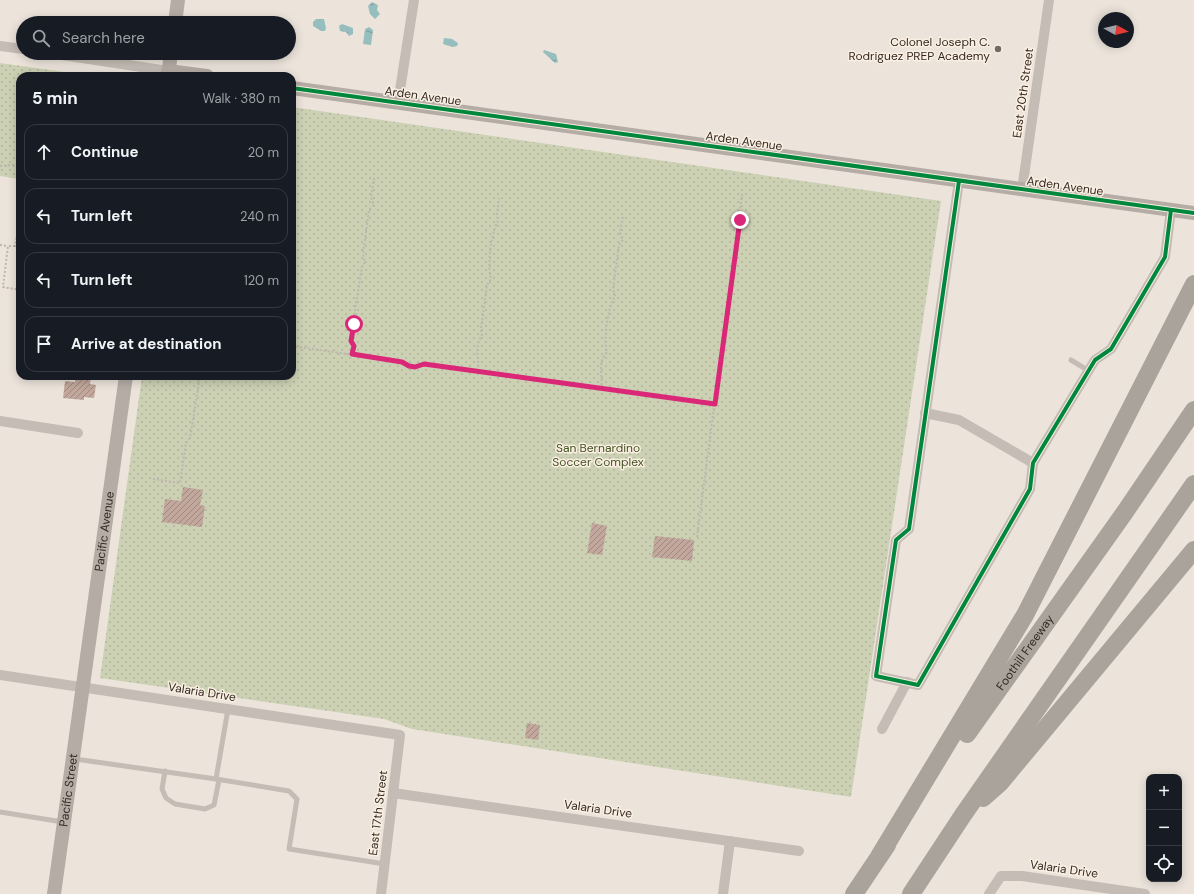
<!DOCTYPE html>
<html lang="en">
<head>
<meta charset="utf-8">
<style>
	:root { --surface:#171b24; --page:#20242c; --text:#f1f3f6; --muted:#9ea1a6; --line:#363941 }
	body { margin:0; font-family:"DM Sans",sans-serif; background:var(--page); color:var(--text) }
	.controls { position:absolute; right:12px; bottom:12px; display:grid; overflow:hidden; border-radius:8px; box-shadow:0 2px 10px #0003 }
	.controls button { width:36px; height:36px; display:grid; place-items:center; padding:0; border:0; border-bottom:1px solid var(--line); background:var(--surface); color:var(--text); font:20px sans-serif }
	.compass { position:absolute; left:1098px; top:12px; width:36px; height:36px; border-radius:50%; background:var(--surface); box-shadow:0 2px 10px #0003; rotate:98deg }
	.stop { position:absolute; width:12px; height:12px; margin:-9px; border:3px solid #db2777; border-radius:50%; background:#fff }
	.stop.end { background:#db2777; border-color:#fff; box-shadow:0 1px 4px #0008 }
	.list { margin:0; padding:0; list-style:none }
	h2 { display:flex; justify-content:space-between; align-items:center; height:52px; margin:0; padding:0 16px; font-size:17px }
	h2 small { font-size:13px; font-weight:400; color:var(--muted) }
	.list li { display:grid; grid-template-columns:26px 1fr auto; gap:12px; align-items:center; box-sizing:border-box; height:56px; margin:0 8px 8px; padding:0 8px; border:1px solid var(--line); border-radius:12px }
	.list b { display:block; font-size:15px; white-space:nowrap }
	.list em { font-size:13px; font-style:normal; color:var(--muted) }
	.icon { flex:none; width:22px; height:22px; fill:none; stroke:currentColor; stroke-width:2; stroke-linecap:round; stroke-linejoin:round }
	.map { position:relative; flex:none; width:1194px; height:894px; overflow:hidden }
	.search { position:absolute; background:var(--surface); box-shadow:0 2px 10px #0003; left:16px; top:16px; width:280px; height:44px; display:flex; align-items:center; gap:10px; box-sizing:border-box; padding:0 14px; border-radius:22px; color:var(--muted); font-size:15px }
	.panel { position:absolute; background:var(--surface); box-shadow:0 2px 10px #0003; left:16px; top:72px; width:280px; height:308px; border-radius:12px }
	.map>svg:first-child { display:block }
	.park { fill:url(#park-dots) }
	.water { fill:url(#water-ripples) }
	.building { fill:url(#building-hatch) }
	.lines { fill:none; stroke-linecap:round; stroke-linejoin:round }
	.path { stroke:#bdb5ae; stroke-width:2; stroke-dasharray:2 2; stroke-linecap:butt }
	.lane { stroke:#c4bcb5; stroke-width:5 }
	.street { stroke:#c4bcb5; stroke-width:10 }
	.secondary { stroke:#b5aca5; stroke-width:14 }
	.highway { stroke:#aaa39b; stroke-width:18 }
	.cycleway-casing { stroke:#faefe1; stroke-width:6 }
	.cycleway { stroke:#00873e; stroke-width:4 }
	.route { stroke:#db2777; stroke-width:5 }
	.poi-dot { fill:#746a64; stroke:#faefe1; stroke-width:1.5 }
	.labels { text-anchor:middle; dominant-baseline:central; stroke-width:3; stroke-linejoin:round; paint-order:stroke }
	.poi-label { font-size:12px; fill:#342924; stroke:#faefe1; text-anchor:end }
	.street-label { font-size:12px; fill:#342924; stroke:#faefe1 }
	.park-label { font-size:12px; fill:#435426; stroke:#faefe1 }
</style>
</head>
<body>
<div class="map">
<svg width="1194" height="894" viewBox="0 0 1194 894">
	<defs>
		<pattern id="park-dots" width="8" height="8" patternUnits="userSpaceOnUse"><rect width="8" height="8" fill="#ccd1b4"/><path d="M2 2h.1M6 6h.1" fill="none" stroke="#b0b39b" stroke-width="1.8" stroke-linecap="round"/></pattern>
		<pattern id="water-ripples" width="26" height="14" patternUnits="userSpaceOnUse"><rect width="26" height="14" fill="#97bebe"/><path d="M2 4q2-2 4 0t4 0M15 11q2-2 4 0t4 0" fill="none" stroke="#7c9a9a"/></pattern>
		<pattern id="building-hatch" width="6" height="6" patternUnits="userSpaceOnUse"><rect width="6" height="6" fill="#c1a79c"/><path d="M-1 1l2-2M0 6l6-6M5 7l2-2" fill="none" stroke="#9e887f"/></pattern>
	</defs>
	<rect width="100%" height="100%" fill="#ece4db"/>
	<g class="park">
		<path d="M0,63L93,76H20V179L0,176Z"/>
		<path d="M292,107L941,201L851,797L412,729L384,719L100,678L142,376H292Z"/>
	</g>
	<g class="water">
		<path d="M372,2L378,5L377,10L380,14L375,19L370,14L368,6Z"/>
		<path d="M316,19H324L326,28L325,31H321L313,26V22Z"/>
		<path d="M342,24L353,28V34L349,36L346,32L340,31L339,26Z"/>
		<path d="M369,27L373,30L371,45L363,44L365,29Z"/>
		<path d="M444,38L452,39L458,43L457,46L453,47L443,44Z"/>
		<path d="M544,50L556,54L558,62L555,63L543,52Z"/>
	</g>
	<g class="building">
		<path d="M76,376L91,378L90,384L96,385L94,398L84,397V400L63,398L65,381L75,382Z"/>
		<path d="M183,487L203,490L200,505L205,506L202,527L162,522L165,499L181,501Z"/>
		<path d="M592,523L607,526L602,555L587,553Z"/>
		<path d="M655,536L694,540L692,561L652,557Z"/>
		<path d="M527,723L540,725L538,740L525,738Z"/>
	</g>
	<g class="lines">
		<g class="path">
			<path d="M0,166L20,164"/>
			<path d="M20,218L15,246L20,247"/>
			<path d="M0,245L8,246"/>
			<path d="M15,246H8L3,287L20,290"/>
			<path d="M292,346L402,362C410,367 414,367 424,364L715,404"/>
			<path d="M352,354C355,341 349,332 357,318L355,310L362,267L365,262L363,254L369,210L374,205L371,197L374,178"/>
			<path d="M478,371C480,357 473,351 482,335L481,329L487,285L491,279C487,266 491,233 498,221L497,214L499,198"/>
			<path d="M601,389C604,375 596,366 607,352C603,339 608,307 615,296L613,289L619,245L623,240L620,233L623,215"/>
			<path d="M153,479L180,483L186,443L190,438L200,376"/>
			<path d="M697,537L742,194"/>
		</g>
		<g class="lane">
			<path d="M1071,360L1089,371"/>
			<path d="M75,759L216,779L228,709"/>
			<path d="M165,771L162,789L166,798L175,804L205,809L214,805L219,780"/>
			<path d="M216,779L289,791L297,799L289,849L385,864"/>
			<path d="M0,812L63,822"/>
		</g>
		<g class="street">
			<path d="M0,46L23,49"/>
			<path d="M49,53L168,71"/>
			<path d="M398,103L414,0"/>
			<path d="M959,181L909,529L896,540L876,676L918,685L1030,489L1033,463L1095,360L1111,349L1165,257L1171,210"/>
			<path d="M1022,190L1049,0"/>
			<path d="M925,413L959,420L1033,463"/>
			<path d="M0,421L78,433"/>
			<path d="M0,675L400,735L381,894"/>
			<path d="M882,729L907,682"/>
			<path d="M393,793L799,851"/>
			<path d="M723,894L730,841"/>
			<path d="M989,894L1001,876H1022L1145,894"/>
		</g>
		<g class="secondary">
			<path d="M175,23L178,0"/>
			<path d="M168,71L207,76"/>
			<path d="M168,76L171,53"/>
			<path d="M292,88L1194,213"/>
			<path id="s1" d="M54,894L126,376"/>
		</g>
		<g class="highway">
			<path id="s2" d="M967,734L1125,512L1194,410"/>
			<path d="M983,798L1000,783L1194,550"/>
			<path d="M880,855L1025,615L1194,284"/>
			<path d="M854,894L887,845"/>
			<path d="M911,894L963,815L1194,484"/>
		</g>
		<g class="cycleway-casing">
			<g id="cycleway">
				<path d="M292,88L1194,213"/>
				<path d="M959,181L909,529L896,540L876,676L918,685L1030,489L1033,463L1095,360L1111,349L1165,257L1171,210"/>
			</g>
		</g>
		<use href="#cycleway" class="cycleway"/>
	</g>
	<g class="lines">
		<path class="route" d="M354,324L351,341L354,346L352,354L402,362L409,366L415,367L424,364L715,404L740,220"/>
	</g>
	<circle class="poi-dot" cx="998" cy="49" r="4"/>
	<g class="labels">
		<g class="poi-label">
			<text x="990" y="42">Colonel Joseph C.<tspan x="990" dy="14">Rodriguez PREP Academy</tspan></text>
		</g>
		<g class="street-label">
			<text transform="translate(1023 93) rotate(-82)">East 20th Street</text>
			<text transform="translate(423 96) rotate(8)">Arden Avenue</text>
			<text transform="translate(744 141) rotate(8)">Arden Avenue</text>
			<text transform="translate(1065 186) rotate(8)">Arden Avenue</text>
			<text stroke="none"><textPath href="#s1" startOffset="366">Pacific Avenue</textPath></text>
			<text stroke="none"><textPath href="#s2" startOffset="100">Foothill Freeway</textPath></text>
			<text transform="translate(202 692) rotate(9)">Valaria Drive</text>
			<text stroke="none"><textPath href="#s1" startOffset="105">Pacific Street</textPath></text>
			<text transform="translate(598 809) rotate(8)">Valaria Drive</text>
			<text transform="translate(378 813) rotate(-83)">East 17th Street</text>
			<text transform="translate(1064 869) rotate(8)">Valaria Drive</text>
		</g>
		<g class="park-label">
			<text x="598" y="448">San Bernardino<tspan x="598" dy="14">Soccer Complex</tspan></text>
		</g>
	</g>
</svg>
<div class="controls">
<button>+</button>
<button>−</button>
<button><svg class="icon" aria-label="locate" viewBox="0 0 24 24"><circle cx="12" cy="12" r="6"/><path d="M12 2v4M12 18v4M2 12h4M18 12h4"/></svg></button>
</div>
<svg class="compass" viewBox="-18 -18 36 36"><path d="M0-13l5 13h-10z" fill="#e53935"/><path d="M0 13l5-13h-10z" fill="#9ea1a6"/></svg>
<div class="stop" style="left:354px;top:324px"></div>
<div class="stop end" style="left:740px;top:220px"></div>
<div class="search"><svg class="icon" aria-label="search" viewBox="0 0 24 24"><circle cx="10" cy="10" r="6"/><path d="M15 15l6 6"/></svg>Search here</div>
<section class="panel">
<h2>5 min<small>Walk · 380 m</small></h2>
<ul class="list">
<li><svg class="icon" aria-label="ahead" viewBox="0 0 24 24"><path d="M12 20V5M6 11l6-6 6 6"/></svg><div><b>Continue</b></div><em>20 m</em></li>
<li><svg class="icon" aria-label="left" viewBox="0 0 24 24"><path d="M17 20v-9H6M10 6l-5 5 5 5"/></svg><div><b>Turn left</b></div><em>240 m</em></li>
<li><svg class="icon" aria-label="left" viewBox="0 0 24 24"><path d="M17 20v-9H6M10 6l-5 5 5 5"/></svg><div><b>Turn left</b></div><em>120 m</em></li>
<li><svg class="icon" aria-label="arrive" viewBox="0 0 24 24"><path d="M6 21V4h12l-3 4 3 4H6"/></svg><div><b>Arrive at destination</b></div></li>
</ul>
</section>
</div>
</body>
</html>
